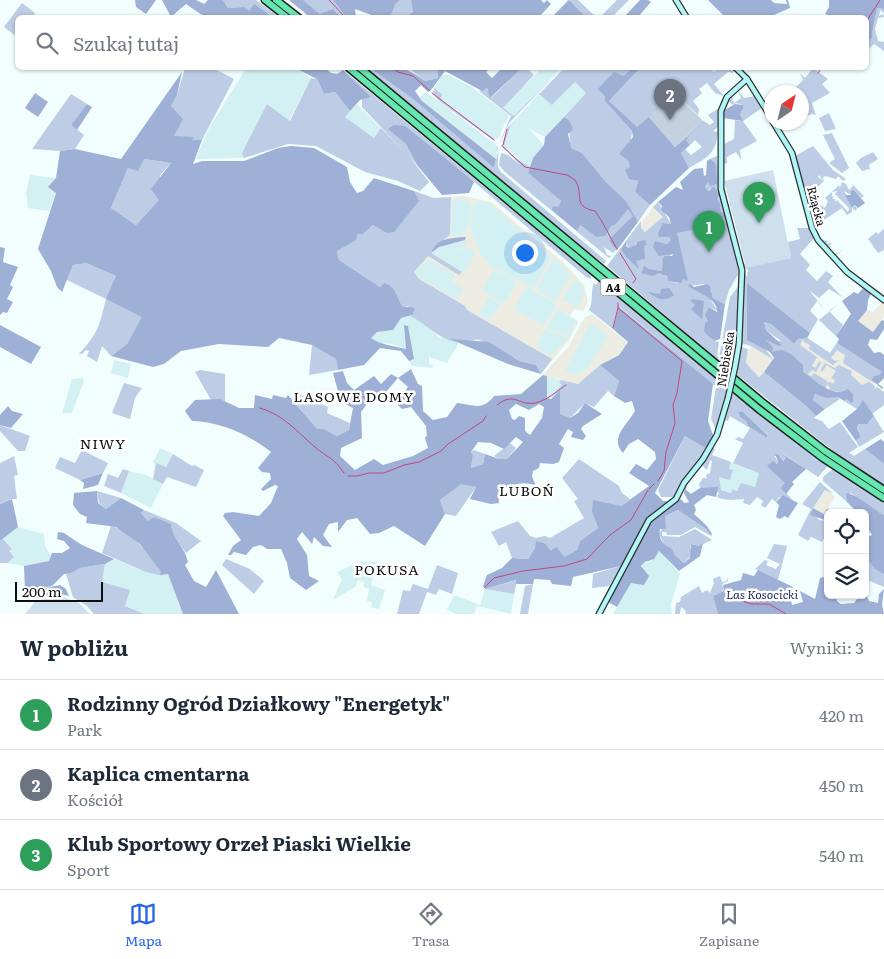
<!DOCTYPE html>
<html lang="pl">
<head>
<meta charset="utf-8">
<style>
	:root { --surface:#fff; --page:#f6f6f7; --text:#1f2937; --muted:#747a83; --line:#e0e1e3; --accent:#2563eb }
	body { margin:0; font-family:Literata,serif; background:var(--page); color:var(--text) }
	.controls { position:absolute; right:15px; bottom:15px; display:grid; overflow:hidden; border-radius:8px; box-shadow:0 1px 4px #0004 }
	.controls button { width:45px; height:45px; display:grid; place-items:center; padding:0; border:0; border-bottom:1px solid var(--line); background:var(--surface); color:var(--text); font:25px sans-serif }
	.compass { position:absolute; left:764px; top:85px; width:45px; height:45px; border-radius:50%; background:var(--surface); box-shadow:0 1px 4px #0004; rotate:35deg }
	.scale { position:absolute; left:15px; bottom:12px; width:88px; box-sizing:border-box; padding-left:5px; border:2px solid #0e0e0e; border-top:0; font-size:14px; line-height:18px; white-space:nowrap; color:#0e0e0e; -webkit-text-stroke:4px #fff; paint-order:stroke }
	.you { position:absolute; left:524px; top:252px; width:18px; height:18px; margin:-12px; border:4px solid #fff; border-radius:50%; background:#1a73e8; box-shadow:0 0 0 8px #1a73e833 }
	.badge { display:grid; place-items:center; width:32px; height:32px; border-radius:50%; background:var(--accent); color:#fff; font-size:16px; font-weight:700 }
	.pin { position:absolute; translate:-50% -41px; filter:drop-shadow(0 1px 2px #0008) }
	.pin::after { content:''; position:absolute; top:26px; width:18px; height:15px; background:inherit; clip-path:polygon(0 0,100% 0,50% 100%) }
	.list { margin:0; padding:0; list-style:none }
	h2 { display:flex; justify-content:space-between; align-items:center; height:65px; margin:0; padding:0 20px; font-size:21px }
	h2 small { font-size:16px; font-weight:400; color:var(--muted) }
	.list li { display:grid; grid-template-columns:32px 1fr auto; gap:15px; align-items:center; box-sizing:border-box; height:70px; padding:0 20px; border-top:1px solid var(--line) }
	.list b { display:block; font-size:19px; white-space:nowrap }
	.list p { margin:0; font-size:16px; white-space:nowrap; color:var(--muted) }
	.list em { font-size:16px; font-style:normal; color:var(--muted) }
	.icon { flex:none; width:28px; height:28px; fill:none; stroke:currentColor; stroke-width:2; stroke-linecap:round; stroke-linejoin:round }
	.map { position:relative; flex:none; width:884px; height:614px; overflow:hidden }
	.search { position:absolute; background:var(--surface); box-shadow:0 1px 4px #0004; left:15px; right:15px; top:15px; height:55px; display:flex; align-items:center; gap:12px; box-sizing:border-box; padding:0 18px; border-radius:8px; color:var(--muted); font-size:19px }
	.sheet { height:275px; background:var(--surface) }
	nav { display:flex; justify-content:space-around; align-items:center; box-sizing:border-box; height:70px; border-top:1px solid var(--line); background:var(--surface); font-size:14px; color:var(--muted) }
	nav a { display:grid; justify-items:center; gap:2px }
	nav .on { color:var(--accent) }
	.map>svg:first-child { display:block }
	.industrial { fill:#ecece3 }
	.farmland { fill:#d3f1f2 }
	.green { fill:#bdcde5; fill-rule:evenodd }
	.forest { fill:#9eb0d5; fill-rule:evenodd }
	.cemetery { fill:#c3d2de }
	.pitch { fill:#cedfed }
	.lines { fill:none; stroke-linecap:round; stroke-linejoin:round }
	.stream { stroke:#c14782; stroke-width:1 }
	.secondary-casing { stroke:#303030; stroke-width:7 }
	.highway-casing { stroke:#1f1f1f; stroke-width:9 }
	.secondary { stroke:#b2f7f8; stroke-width:4.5 }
	.highway { stroke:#65e7b0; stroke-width:6 }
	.secondary-bridge-casing { stroke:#303030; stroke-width:7; stroke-linecap:butt }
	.secondary-bridge { stroke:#b2f7f8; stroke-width:4.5 }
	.labels { text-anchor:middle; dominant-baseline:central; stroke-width:5; stroke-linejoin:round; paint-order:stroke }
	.shield { fill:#fff; stroke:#565656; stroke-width:1 }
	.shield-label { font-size:11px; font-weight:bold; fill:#0e0e0e }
	.street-label { font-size:12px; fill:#0e0e0e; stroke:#fff }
	.park-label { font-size:12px; font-style:italic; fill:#242960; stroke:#fff }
	.neighbourhood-label { font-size:14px; letter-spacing:1px; fill:#0e0e0e; stroke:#fff }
</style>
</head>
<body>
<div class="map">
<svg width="884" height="614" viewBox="0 0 884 614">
	<rect width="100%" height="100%" fill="#f1fefd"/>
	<g class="industrial">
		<path d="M464,196L491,202L564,263L584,285L588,302L583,311L574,309L570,316L578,321V323L569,340L541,374L508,364L460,343L411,271L420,256L450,235L451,197Z"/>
		<path d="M653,207L663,217L645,232L641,228L642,222Z"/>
		<path d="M882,302L884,303V317L874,333L857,321L867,310L873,312Z"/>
		<path d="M592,314L627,342L619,354L600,365L578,384L543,375L568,347L585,317Z"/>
		<path d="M800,334L830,353L837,343L882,372L857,409L790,365Z"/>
		<path d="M751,346L774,360L759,377L746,363L748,352Z"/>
		<path d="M826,489L835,497L823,516L811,511Z"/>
	</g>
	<g class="farmland">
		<path d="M246,68H295L311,78L289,121L267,104L243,153L244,158L196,159L208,130Z"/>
		<path d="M542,68H561L514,116L503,108Z"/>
		<path d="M442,75H448L470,86L509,115L498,139L493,138L441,100L442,94L434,88Z"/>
		<path d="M574,81L586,93L545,137L529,129L544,145L533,158L530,167L524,164L504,146L511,124L539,94Z"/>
		<path d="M426,92L495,144L498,149L496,159L422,101L420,97Z"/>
		<path d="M357,104L381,128L374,138L345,117Z"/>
		<path d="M30,175L56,178V192L49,211L28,208L26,192Z"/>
		<path d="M459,198L471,203L469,227L462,235L451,236L453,200Z"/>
		<path d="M479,201L488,203L551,257L536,286L533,288L494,268L480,254L471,229L472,208Z"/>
		<path d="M467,240L465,247L437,253L469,248L476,253L465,271L462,272L431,253L439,247Z"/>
		<path d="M554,258L571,274L555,301L537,289Z"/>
		<path d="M429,260L455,275L451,281L463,290L456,299L418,276L416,270Z"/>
		<path d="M494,270L517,282L505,303H501L482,290Z"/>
		<path d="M575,279L582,286L584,294L578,307L562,300Z"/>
		<path d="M528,288L555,303L556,307L544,325L514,310L525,289Z"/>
		<path d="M489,297L500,304L490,320L479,314Z"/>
		<path d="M558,308L576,321L569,337L546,328Z"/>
		<path d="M410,316L424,323L439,337L459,343L447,363L429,357V364L433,365L432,368L412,366L409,361L414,359L407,326L405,341L407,349L392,344L379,343L371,338L377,332L393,330L401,318Z"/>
		<path d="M590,324L608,335L587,370L579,372L578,375L565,371Z"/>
		<path d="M545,330L568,338L551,356L538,348L539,345L537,344Z"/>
		<path d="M114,360L131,364L128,378L111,373Z"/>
		<path d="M547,376L561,380L559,382L562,385L550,398H547Z"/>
		<path d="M83,378L84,381L72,413H62L72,379Z"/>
		<path d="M160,448L173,454L166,467L153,463Z"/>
		<path d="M731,462L760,473L755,487L739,490L733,489L732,493L721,490L718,476L732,470L729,469Z"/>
		<path d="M129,471L146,475L163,484L151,508L121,493Z"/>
		<path d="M18,527L44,534L45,546L51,556L49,561L24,566L7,563L13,557L9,551L12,549L3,539Z"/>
		<path d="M659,551L680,574L671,604L672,614H613L631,582L634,583L647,573L642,570L643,564L651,561Z"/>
		<path d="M114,559L146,572L168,574L183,614H144L125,606L102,582L105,564Z"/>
		<path d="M359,562H377L371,585L385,590L379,609L371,607L372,602L367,601L369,589L363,587L364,582L358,580L355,587L333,600L342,579L337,572Z"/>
		<path d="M485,589L514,594L511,614L477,606L474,614H456L447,610L454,595L480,605Z"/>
	</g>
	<g class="green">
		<path d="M223,0H256L279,17L249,12L244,7L228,8Z"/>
		<path d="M303,0H333L346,17L320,14Z"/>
		<path d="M400,0H411L413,12C406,17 399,20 391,15L394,4Z"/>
		<path d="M568,0H578L596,17H586L569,0L551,18Z"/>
		<path d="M617,0H629L612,17H600Z"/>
		<path d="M22,3L35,13L34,17L18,18L17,37L4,27Z"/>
		<path d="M877,8L884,9V13L880,10L879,16L883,14L884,17L878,18L875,29L878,41L884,42V51L874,44L867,51V45L873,36L872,34Z"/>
		<path d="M185,68H213L234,79L202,140H191L174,137L171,106L177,95Z"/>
		<path d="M366,68H370L413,99L494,168L498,152L496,146H497C501,156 494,164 501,172L606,261L604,264L582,247Z"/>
		<path d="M403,68H438V78L425,81L411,70Z"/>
		<path d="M522,68H527L534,75L503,108L514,116L562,68L511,121C505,128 504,137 499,144L511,116L479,91L487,88L491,98Z"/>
		<path d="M564,68H632L604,100L632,131L628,160L634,180L638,181L635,192L650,205L638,222L633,216L611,237L609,241L617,249L613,253L604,247L607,255L611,256L609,258L505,172L499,165L501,153L508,155L520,165L502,146L508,127ZM575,82L586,93L564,117L569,120L570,148L582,153L606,182L626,201L596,237L580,225L576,230L558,207L561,201L528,173L530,167L514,157L504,146L511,124L539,94L552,105Z"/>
		<path d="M640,68H707L715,72V68H732L735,71L733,73L728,72L714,84L724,96L715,93L707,83L699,89L702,93L693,101L699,109L698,115L676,94L637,128L609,101Z"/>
		<path d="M813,68L828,79L822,84L830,93L812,103L816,115L812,114L802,118V92H793L798,90L796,87L803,80L800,73L805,78Z"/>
		<path d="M343,70L591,275V279L586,277L466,175L405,127L389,129L406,144L417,165L362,107V99L370,97Z"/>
		<path d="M311,78L317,79L324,94L335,92L350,111L345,117L374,138L381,128L408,155L429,182L420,191L398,181L365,172L316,146L288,144L244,158L242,153L267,104L290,121Z"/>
		<path d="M434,88L442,94L441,100L495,139L493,140L439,101L433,94Z"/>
		<path d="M737,90L744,98L755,96L762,108L743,121L757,141L740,150L741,160L736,152L727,157V163L723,165L722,145L734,139L735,120L742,121L740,114L744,107L743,105L736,103L733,105L727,100L731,96L734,103L741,98Z"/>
		<path d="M71,94L87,104L71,125L84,135L75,149L60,151L32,149Z"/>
		<path d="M718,109V127L713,131L718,132C715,155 708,157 689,168L681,153L685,149L691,155L702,147L695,140L690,145L686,140L675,147L702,120L710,125L714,122L708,115Z"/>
		<path d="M829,113L836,129L825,131L819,118Z"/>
		<path d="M832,133L849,168L842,173L829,163L835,159L823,135Z"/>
		<path d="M813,146L833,170L846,179L843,181L838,176L836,179L825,176L823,178L824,181L819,175L818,177L824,181L808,196L809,201L795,156Z"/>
		<path d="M873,152L878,159L869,165L870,169L862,171L856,163L861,158Z"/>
		<path d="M717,156L719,181L739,273L729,290L725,304L713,298L711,289L704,284L689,286L709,298L718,311L709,307L708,321L712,340L719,342L717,356L719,358L730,297L740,284L736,344L731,371L607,266L641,221V228L645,232L663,217L653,207L644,216L658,202L671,224L663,223L672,240L667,244L660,243L669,253H673L664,261L662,271L650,269L647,267L641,270L665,274L669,281L678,283L682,279H686L676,233L713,226L715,220L722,214L718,200L710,188L708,191L705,187L716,170L710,159ZM637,242L644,246V259L635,261L637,264L621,249L626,244L629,248L634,247Z"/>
		<path d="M144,159L171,163L160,175L159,200L136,225L111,208L128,168Z"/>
		<path d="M842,182L846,184L849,190L854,185L851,183L864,196L861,198L854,190L850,191L851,195L844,191L853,207L855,205L857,209L855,211L852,207V212L847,215L842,208L815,226L822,240L828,241L827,244L830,243L832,244L827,247L833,246L828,248L833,255L844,250L834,256C820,240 814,226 809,206L820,205L825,208L828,201L825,198L832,192V196L834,197L832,199H835V202L837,200L848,212L849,208L835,194L837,191L832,192L839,185L840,188Z"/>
		<path d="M414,191L434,198L451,197L450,235L432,249L431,253L462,272L459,275L428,256L414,272L419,279L465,306L467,310L552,359L541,374L536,365L519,361L478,339L465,342L452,340L459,343C439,340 428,325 410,316L412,315L408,306H402L384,283L380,287L339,260L337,250L356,240L358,234L362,235L373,225L393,232L415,206Z"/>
		<path d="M797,228H810L815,237L800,254L810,265L806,270L817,281L826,271L833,276L828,282L842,297L829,289L819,298L809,290L825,310L817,301L810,311L818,319L810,333L747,283V326L774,360L751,346L741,343L744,271L747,277L748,270L743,265L745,263L746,267L791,258L788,242L800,239Z"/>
		<path d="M884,229V250L878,253L868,239L876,232L878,234Z"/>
		<path d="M86,263L116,276L143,317L127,344L111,356L102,346L97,362L87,356L89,351L86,350L82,354H79C99,332 99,326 106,299L67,280L73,265Z"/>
		<path d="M599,281L728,389L716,430L711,419L716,387L620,307L613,329L589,310C594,301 590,292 594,283L596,285Z"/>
		<path d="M840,303L829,311L843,325L836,336L819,320Z"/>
		<path d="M764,322L771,324L794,344L798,339L806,337L830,353L837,343L882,372L874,383L843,363L845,355L837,350L831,358L835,361L839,360L833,365L809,349L810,345L804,342L803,339L800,345L817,357L812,366L815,368L820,361L821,363L816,372L812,370L808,374L811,376L814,373L827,381L826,389L776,353L772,352L765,340L781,341L766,330Z"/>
		<path d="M312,345L336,359L338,370L309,375Z"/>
		<path d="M741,347L748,349L746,363L759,377L764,372L805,405L816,416L814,418L822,421L829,429L840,422L858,447L849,453L854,456L865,449L884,464V485L841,457L737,375Z"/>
		<path d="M825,363L835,368L839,365L852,371L851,375L862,385L869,382L875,386L874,389L877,387L884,392V405L872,414L863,401L857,409L844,401L847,399L853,402V394L829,390L830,387L826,384L827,382L834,383L835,380L831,378L836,371L827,365L822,372L821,369Z"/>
		<path d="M600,365L619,381L614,396L608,391L594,407L585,403L570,418L559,414L560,391L550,398L562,385L559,382L561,380L578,384Z"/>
		<path d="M200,370L225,374V401L211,400L195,372Z"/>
		<path d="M124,383L142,388L135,398L130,419L112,413Z"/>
		<path d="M296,393L328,407L327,413L350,423L349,430L337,436L324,429L317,430L293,400Z"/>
		<path d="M732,393L828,466L818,477L782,453L786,458L783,461L780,456H774L778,461L776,464L785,483L784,491L792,499L779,497L776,502L772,499L765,508L761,505L763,501L757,497L750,505L743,503L744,499C735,500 726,501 717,497L719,493L711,488H700L699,484L703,478H707L706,475L710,473L712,461L710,460L707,470L702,465L713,448L715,449L712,455L731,462L729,469L733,470L730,480L719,477L721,490L731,493L733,489L737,491L741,483L755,487L759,473L733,463L743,443L735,439L739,437L743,439L750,428L730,416L728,421L725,420ZM742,411L767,435V438L748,426L746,421L740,417L738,412Z"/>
		<path d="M815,394L838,397L840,399L825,409L813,400Z"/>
		<path d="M874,416L884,432L859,447L856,441L861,437L857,427L858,424L869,422Z"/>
		<path d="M0,425L30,436L25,451H18L0,431Z"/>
		<path d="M685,436L707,449L682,482L675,497H661L658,490Z"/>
		<path d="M510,443L516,448L507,459H499L494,456Z"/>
		<path d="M82,450L108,463L103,473L80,480L55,468L60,457L75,463Z"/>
		<path d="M474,450L485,454L483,464L471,468L473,455L471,452Z"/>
		<path d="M173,454L192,466L194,465L204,470L196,487L167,477L163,484L153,479L156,463L166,467Z"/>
		<path d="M14,456L18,475L14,476L17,499H11L0,504V463Z"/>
		<path d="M579,459L619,486L622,493L630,499L621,506L592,512L598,528L580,541L577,550L564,557L537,541L535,548L528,559L512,558L506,542L499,546L491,532L518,521L530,536L536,538L545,536L550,538L584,518L574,501L578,499L562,478Z"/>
		<path d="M123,469L129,471L121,493L104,486L108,474L118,478Z"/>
		<path d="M833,469L884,503V515L865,504L851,493L847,496V502L823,481V477Z"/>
		<path d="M820,482L833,494L825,490L811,511L819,520L828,521V531L822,542L811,537L808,541L798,535L811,509L802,504Z"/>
		<path d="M461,483L476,487L456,516L445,514L440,500Z"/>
		<path d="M97,491L121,498L106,509L99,503Z"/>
		<path d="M144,510L176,523L201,541L186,553L172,534L148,521L141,513Z"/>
		<path d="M678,510L706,529L711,536L695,527L681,535H667L666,532H662V536L679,537L695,529L712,540L699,546L692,544L690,546L692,555L684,563L668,548H666L659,534L664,525L665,516Z"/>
		<path d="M111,526C133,531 149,555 161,572L159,575L146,572L102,553Z"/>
		<path d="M3,539L12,549L9,551L14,557L7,563H0V541Z"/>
		<path d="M774,544L787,546L778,580L755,569L765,560L768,561L766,565L776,569L780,564L767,558Z"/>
		<path d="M226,559L250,569L264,581L254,594L222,565Z"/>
		<path d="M869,560L884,574V587L865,579V567Z"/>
		<path d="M105,564L102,582L130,590L125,606L144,614H94L87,606L73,597L66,574L80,568Z"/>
		<path d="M437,565L458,573L452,594L439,589L436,595L427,592L419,614H397L403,590L410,591L413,584L428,589Z"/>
		<path d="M621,566L609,586L592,588L593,574Z"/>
		<path d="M720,576L722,582L727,581V577L728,581L722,584L724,591L713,596L718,614H686L685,610L681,607L680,614H675L676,603L680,602L681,597L699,586L702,593L707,590L710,593L714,583L713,579Z"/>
		<path d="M517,580L514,594L485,589Z"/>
		<path d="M533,584L528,614H520L525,586Z"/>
	</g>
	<g class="forest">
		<path d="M135,0H156L146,14L136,7Z"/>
		<path d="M162,0H196L204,4L208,0H223L228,8L244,7L249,11L254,4L272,17H205L186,4L171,17Z"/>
		<path d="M289,0H303L320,14L333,9L340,17H310Z"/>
		<path d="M333,0H400L395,4L391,15L395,18L377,17L355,9L356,17H346Z"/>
		<path d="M411,0H541L544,3L547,0L551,4L539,17H405L413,12Z"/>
		<path d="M569,0L586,17H552Z"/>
		<path d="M640,0H648L651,2L638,17H624Z"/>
		<path d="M708,0H771L774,3L787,4L786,0H788L790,8L769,17H725Z"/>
		<path d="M829,0H884V9L877,8L872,34L873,36L867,45L866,18L827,17L828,15L825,14L829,7Z"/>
		<path d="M295,68H325L331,73L337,74L343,70L371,97L360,100L350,111L335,92L324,94L317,79Z"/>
		<path d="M370,68C397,67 403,65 425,81L438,78V68H491L486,72L492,78L502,68H522L490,98L487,88L482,91L445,71L431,90L428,92L421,85L415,91L422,101L496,159L494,168L413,99Z"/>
		<path d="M632,68H640L609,101L637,127L649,117L675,147L690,135L686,140L690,145L681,153L689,168L650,205L635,192L638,181L629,179L625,170L630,167L628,160L619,154L633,137L632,131L604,100L606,97L598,89L614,72L624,76Z"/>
		<path d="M182,72L177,95L171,106L183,119L174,136L194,137L192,140H202L193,164L202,161H244L278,148L291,146L314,148L347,167L350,182L357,193L363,191L374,178L414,191L419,201L394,232L387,233L373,225L362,235L358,234L356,240L337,251L339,260L380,287L384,283C396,286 397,298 402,306L415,308L412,315L401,318L393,330L377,332L371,338C380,345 395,346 406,349L404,325L408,326L414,359L409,361L401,351L380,348L364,365L338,370L336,359L312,345L279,338L268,347L219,344L181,351L164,364L153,367L111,356L127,344L142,317L106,299L116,276L86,263L73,265L62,292L57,287L51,271L38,249L56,193L48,187L56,178L60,151L75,149L121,159ZM144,159L171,163L151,189L159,200L136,225L111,208L128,168L138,171Z"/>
		<path d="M35,93L48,102L38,117L25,108Z"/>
		<path d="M87,104L92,107L77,130L71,125Z"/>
		<path d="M735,104L743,105L744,107L740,114L743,121L723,118V111Z"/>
		<path d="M564,117L569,120L573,129L568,134L571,148L582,153L606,182L626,201L638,222L617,250L609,241L611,237L633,216L628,209L616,224L611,226L605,236L596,237L580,225L577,231L552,210L553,206L558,207L561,201L528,173L533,158L544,145L545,137Z"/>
		<path d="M394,125L405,126L466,175L474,182L469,193L442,195L417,165L406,144L388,129Z"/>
		<path d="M710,159L716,164L717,184L710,186L708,182L705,187L708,191L714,187L720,195L717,198L720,204L721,212L725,213L727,219L718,216L713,226L677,233L688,281L683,279L681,283L668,281L667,276L659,273L653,276L641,273L644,266L650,269L662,271L663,258L665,256H672L673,254L659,256L653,247L655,241L667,244L671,240L669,237H659L658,233L663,223L671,224L669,217L661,210L662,206L658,202L676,187L683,190L680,182L694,169L703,168L704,176L706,175L707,161Z"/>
		<path d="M854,190L865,203L858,208L855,205L852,207L845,195H851L850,191Z"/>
		<path d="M466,237L465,240L439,247L431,253C436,238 452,238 466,237Z"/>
		<path d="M645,240L647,244L644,246L645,259L636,261L639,269L626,257L621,249L626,242V246L629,248L636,245L637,242Z"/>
		<path d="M0,247L5,248L3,262L18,267L10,285L13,287L7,299L13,302L7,313L3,312L0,315Z"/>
		<path d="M747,283L810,333L807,338L798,339L794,344L771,324L764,322L766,330L782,345L779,346L766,340L773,348L772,352L781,350L791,354L803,365V372C816,380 832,399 848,389L853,394V402L851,403L847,399L844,401L838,397L827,398L815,394L813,400L825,409L816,416L805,405L764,372L774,358L770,352L747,340Z"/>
		<path d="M690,284L694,287L707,284L710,286L713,298L725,304L720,339L714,341L704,332L705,323L708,321L705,315L709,307L717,312C718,299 698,293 688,286Z"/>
		<path d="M669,288L674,295C665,302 658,300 648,292L660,294L661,289Z"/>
		<path d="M863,288L871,294L868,300L867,310L858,321L873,332L882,320L884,321V329L877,340L870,339L868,345L874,353L880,352L884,355V378L878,384L883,387L882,389L872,380L874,376L879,375L882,372L837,343L839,339L836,336L851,314L842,301L854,292L858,294Z"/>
		<path d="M694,299L704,301L702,319L691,309L695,305L690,300Z"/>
		<path d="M619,307L713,384L708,421L714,438L707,449L685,436L655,493L663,501H672L648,519L621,566L573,577L571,586L552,584L550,580L534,579L533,584H516V580L485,589L483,586L487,575L502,568L512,558L528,559L535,548L536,541L544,543L551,550L557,547L564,557L577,550L580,541L598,528L592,512L593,500L621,506L649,486L629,473L636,464L647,470L656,459L655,452L638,439L629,444L623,453C609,438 627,425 635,411L632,401L625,403L614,396L619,381L600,365L619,355L628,342L613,329Z"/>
		<path d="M0,325L41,347L31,364L0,347Z"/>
		<path d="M450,339L489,342L519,361L536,365L541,374L508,364Z"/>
		<path d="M411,369L418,384L422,386L423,411L433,420L447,417L457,403C473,405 483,411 494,396L521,394L543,375L547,376V398L551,399L560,390V414L570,418L578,413L585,403L602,414L583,426L581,429L586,436L583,440L571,437L573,432L568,429L559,444L564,448L559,462L553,464L540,463L539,468L533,471L532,476L536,486C525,480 508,485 498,492L499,503L491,504L470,499L476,487L461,484L440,500L445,514L425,546L394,526L379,533L370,534L357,518L347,520L338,532V522L329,524L323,535L332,547L323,546L314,537L312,544L302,532L297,539L307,555L309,576L319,581L306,590L290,578L287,563L281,549H267L261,545L253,547L246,555L234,552L231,555H228L233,546L241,540L223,516L225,513L233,512L259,516L271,503L278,486L275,485L263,491L261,489L271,479L270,473L262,472L258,468L271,452C248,434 221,422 192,421L185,411L195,400L220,399L239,408H254L255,395L272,399L273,395L286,398L288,395L317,429H324L337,436L349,430L353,408L341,402L333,373L343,371L347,383L354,390L374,376L381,384L391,374L398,378ZM398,378L408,387L396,403L402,409L411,407L426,426L427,435L425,438L428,448L413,456L383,465L374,459L355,470L340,456L341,448L362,438L361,412L370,400L380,399ZM516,404L529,410L539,404L544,407L542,418L530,435L525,431V418L519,416L515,420L512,419L509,410ZM516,437L523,442L507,459H499L485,454L483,464L471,468L473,455L471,452L478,442L491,443L504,449Z"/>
		<path d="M863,400L874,416L867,424H858L857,428L861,437L856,441L842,421L857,409Z"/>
		<path d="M8,406L12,411L23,414L11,428L0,425V415Z"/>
		<path d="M742,411L767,435V438L748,426L746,421L740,417L738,412Z"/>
		<path d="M881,439L884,442V464L865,449Z"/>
		<path d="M781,453L806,469L792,482L794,484L786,494L781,488L785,483L767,466L773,461L777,464L778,461L775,454L779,455L783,461L786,458Z"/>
		<path d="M103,473L98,485L83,489L84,483L80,480Z"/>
		<path d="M687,483L686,490L691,494L700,488L718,487L716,497L707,495L694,505L696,510L694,514L707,526L712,534L711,536L706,529L678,510L665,516L666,529H660C658,541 664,545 672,549L675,555L684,563L690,558L691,544L699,546L703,543L700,556L679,571L659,551L654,559L645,562L641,566L649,576L644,585L631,583L617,607L608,602L649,524L681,499L684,503L689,502L684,493Z"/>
		<path d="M97,491L98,503L106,509L121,498L144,510L141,513L148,521L154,517L171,524C172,539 185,547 188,562L185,565L194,581L206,587L216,570L239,614H183L168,574L159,575L161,572L140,544L116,527L86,523L87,517L80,514L73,505L74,493Z"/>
		<path d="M846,493C855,493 874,510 884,515V574L875,569L869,561L865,567V538L872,535L865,523V513H858L847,502Z"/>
		<path d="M783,495L798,503L788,518L785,516L780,519L776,517L779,505L776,502Z"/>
		<path d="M12,499L18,527L0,541V504Z"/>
		<path d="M813,508L824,514L827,509L841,513H828V521L810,515Z"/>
		<path d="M58,532L64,533L82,545L114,559L105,564L80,568L71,573L64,574L52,586L25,591L24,566L49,561L52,553H62L70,548L64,541L57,539Z"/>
		<path d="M758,570L793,587L790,594L792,605L803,602L800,591L815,599L820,578L828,576V595H836L837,601L841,604L854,603L860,595H865V591L869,601L878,603L879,594L884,589L882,605L884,614H718L713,596L724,591L723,585L741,580L743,573L754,576Z"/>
		<path d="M60,585L66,589L69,596L57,593L35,598L32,591Z"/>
	</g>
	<path class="cemetery" d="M676,94L702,120L675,147L649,117Z"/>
	<g class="pitch">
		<path d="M773,170L791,258L746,268L724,181Z"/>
		<path d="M58,595L79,603L90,614H25L36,601Z"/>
	</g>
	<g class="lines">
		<g class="stream">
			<path d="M329,0L346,18"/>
			<path d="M866,22L880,0"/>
			<path d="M392,68L398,72L413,76L430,91"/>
			<path d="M818,73L822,68"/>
			<path d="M432,93L494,140"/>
			<path d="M503,145L507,129"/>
			<path d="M502,146L525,167L567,175L575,180C585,195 571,206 595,211C604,223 609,236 617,249"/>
			<path d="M620,253L636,279L633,283"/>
			<path d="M618,303V308L682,361L677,393L673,405L675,423L666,452L664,471L658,481"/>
			<path d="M613,328L618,308"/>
			<path d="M497,405C514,391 519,406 535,403C548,400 555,392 566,385"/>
			<path d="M260,408C284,415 296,431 315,447C329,459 332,456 344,473"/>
			<path d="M348,476H357L369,473H384L404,465L419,462L441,451L448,444L483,421L486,416"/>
			<path d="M649,489L654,484"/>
			<path d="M485,587L494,578L523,571L564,566L587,559L610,535L631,520L648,490"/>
			<path d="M735,599L752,604H769L786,614"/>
		</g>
		<g class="secondary-casing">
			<g id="secondary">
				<path d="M676,0L687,18"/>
				<path d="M736,68L747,79L772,119"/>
				<path d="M773,122L792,153L812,228L818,240L847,272L884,300"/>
				<path d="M735,367L739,344L742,270L721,189V111L727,97L747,79"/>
				<path d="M599,614L649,520L676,499L684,483L703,459L717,435L728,398"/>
			</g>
		</g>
		<g class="highway-casing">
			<g id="highway">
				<path d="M265,0L288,18"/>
				<path d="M276,0L299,18"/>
				<path d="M349,68L760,410L823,458L884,498"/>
				<path d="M360,68L762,402L825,451L884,490"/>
			</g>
		</g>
		<use href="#secondary" class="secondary"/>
		<use href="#highway" class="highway"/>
		<g class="secondary-bridge-casing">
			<path id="secondary-bridge" d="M728,398L735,367"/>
		</g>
		<use href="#secondary-bridge" class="secondary-bridge"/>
	</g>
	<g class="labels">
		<rect class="shield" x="600.5" y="278.5" width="25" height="17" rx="4"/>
		<g class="shield-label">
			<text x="613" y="287">A4</text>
		</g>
		<g class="street-label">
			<text transform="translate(817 206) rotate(75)">Rżącka</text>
			<text transform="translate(725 359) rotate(-81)">Niebieska</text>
		</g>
		<g class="park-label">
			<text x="762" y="594">Las Kosocicki</text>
		</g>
		<g class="neighbourhood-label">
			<text x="354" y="396">LASOWE DOMY</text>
			<text x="103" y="443">NIWY</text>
			<text x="527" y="490">LUBOŃ</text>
			<text x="387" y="569">POKUSA</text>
		</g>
	</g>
</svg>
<div class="controls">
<button><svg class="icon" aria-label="locate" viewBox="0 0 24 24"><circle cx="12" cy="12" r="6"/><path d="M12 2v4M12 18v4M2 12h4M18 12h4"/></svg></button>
<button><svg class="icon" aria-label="layers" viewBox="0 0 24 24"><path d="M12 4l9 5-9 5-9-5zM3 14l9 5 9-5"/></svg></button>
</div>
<svg class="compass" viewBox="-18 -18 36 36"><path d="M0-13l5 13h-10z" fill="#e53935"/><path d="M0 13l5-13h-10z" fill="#747a83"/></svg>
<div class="scale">200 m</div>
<div class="you"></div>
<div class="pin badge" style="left:709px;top:252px;background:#2e9e5b">1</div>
<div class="pin badge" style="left:670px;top:120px;background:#6b7280">2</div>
<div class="pin badge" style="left:759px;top:223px;background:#2e9e5b">3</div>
<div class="search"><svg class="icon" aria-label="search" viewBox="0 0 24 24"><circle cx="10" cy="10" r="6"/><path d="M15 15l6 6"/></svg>Szukaj tutaj</div>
</div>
<section class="sheet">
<h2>W pobliżu<small>Wyniki: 3</small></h2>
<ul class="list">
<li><span class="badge" style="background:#2e9e5b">1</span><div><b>Rodzinny Ogród Działkowy &quot;Energetyk&quot;</b><p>Park</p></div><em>420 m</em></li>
<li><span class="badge" style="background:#6b7280">2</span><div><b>Kaplica cmentarna</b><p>Kościół</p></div><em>450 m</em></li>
<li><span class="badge" style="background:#2e9e5b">3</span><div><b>Klub Sportowy Orzeł Piaski Wielkie</b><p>Sport</p></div><em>540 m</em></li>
</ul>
</section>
<nav>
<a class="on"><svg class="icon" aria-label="map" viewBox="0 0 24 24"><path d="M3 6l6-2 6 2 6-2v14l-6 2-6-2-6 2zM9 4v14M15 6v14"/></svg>Mapa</a>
<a><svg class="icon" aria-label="directions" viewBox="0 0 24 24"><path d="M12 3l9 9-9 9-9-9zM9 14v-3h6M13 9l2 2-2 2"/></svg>Trasa</a>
<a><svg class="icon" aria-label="saved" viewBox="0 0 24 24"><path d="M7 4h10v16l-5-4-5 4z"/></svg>Zapisane</a>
</nav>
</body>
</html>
